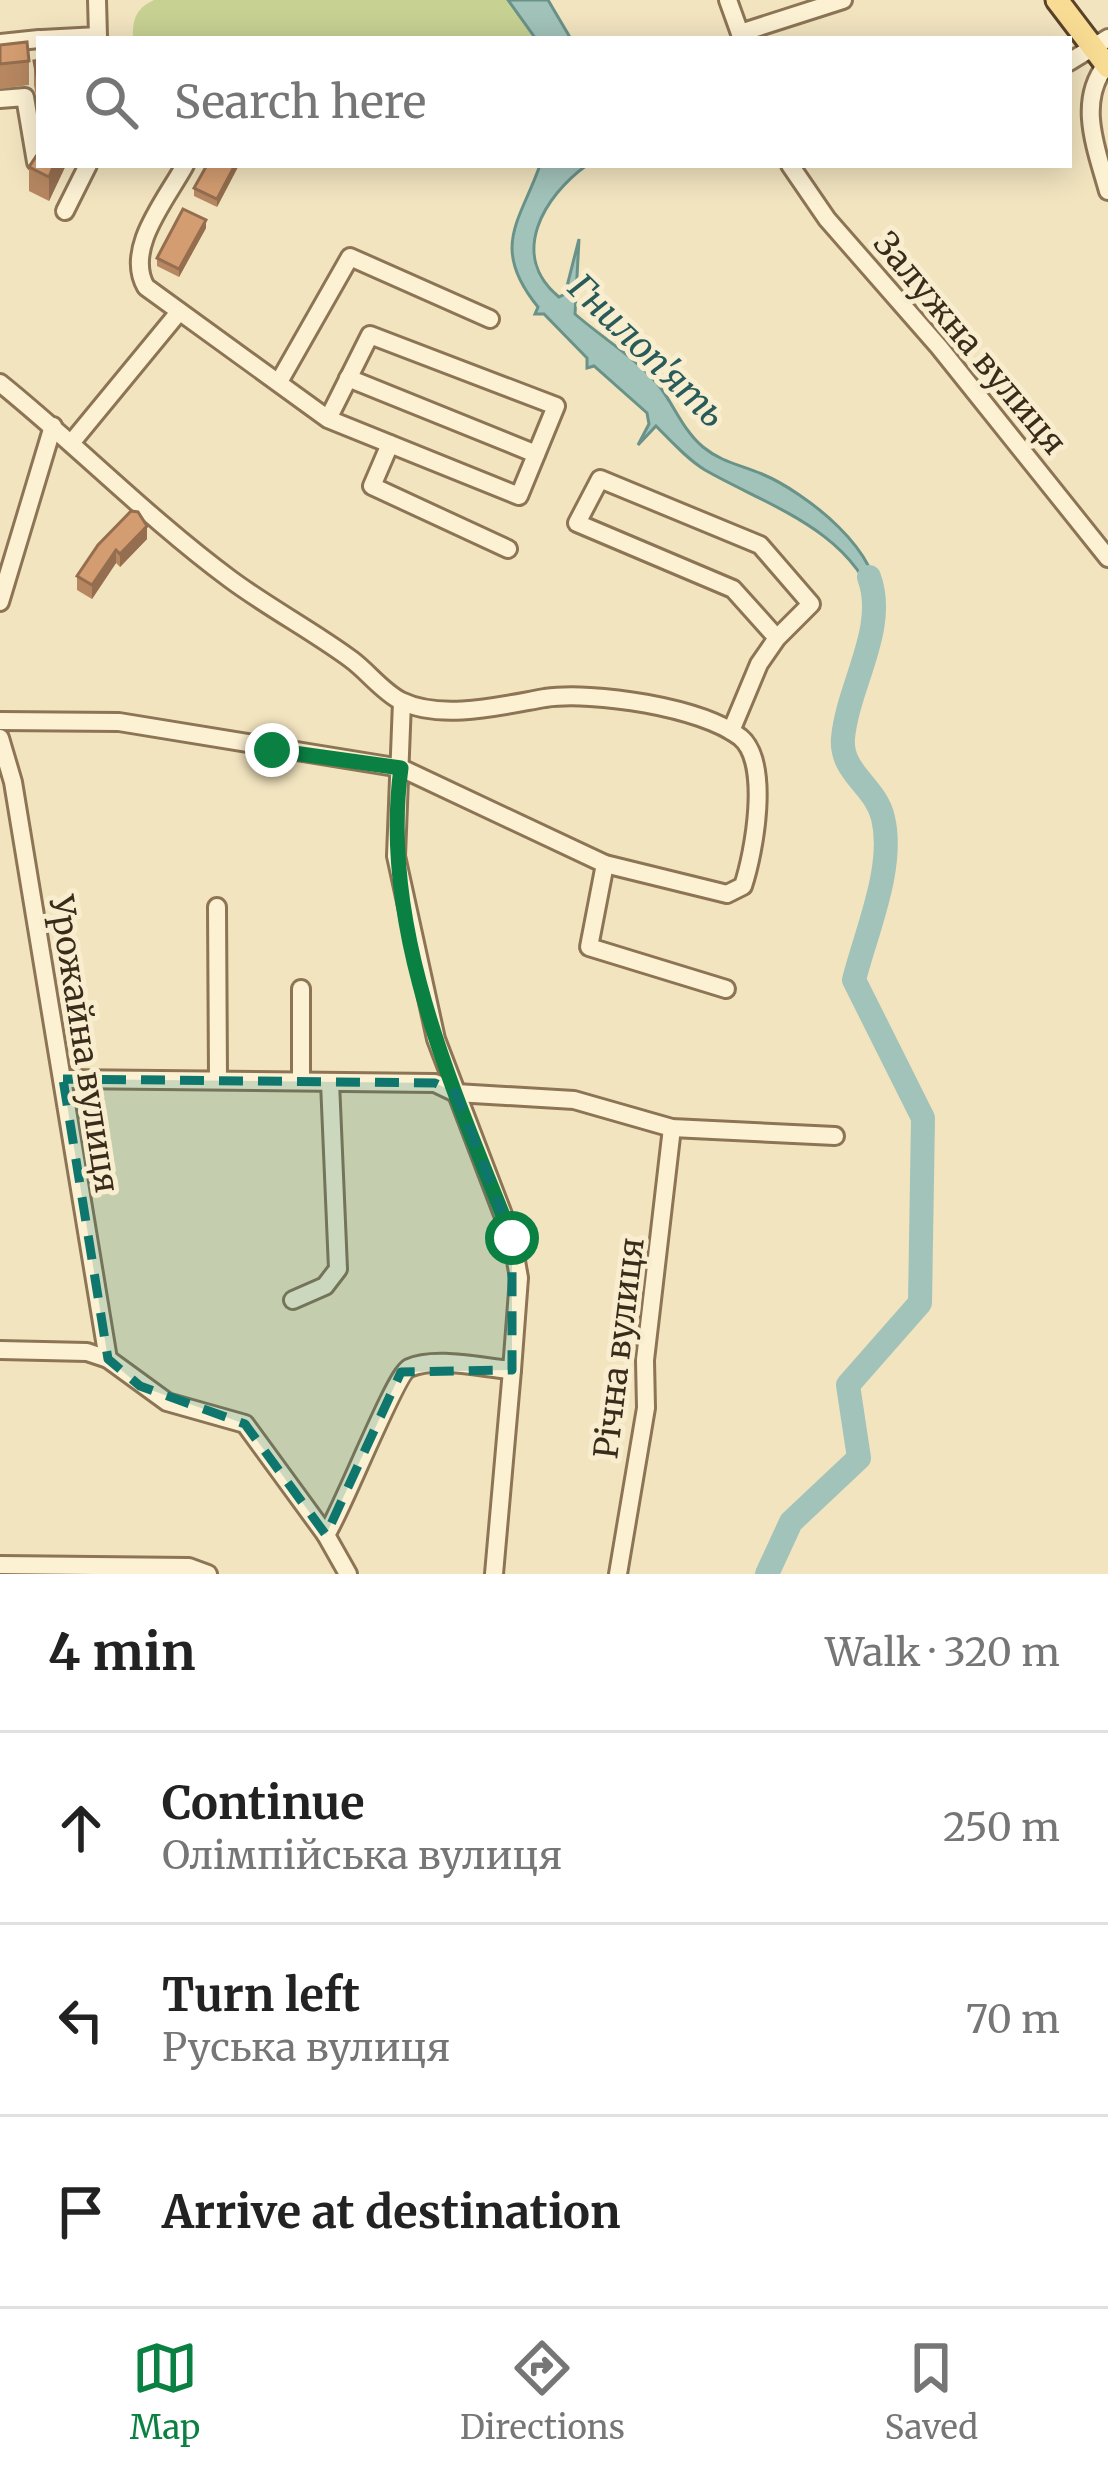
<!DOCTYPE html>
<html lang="en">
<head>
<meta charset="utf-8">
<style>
	:root { --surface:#fff; --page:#f6f6f6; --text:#222; --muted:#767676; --line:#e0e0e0; --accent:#0b8043 }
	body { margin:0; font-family:Merriweather,serif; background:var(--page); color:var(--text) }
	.stop { position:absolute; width:36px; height:36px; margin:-27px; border:9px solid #0b8043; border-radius:50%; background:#fff }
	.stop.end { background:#0b8043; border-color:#fff; box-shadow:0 3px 12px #0008 }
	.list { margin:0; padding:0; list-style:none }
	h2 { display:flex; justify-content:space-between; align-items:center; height:156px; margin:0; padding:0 48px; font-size:51px }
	h2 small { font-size:39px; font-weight:400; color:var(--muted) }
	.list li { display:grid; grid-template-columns:78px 1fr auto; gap:36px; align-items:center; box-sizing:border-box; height:192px; padding:0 48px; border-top:3px solid var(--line) }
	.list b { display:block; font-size:45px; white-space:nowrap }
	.list p { margin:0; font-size:39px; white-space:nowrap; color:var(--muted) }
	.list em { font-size:39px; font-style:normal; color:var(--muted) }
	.icon { flex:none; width:66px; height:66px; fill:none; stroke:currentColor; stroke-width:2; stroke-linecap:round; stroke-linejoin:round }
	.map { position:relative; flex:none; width:1108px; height:1574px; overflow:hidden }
	.search { position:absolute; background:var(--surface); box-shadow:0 6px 30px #0003; left:36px; right:36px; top:36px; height:132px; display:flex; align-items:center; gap:30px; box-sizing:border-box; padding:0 42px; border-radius:0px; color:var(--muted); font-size:45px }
	.sheet { height:732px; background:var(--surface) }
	nav { display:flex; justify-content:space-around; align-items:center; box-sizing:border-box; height:168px; border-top:3px solid var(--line); background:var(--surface); font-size:33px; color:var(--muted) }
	nav a { display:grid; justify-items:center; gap:6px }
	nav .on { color:var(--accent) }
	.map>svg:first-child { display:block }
	.green { fill:#c7d192 }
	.water { fill:#a2c3ba; stroke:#699289; stroke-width:3 }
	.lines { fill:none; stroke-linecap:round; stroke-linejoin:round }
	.river { stroke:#a2c3ba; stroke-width:24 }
	.minor-casing { stroke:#8c7455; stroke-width:22 }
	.major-casing { stroke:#59422a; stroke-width:27 }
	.minor { stroke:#fcf1d3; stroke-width:16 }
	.major { stroke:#f9dc93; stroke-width:21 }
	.wall { fill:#b68761 }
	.shaded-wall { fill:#946e4f }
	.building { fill:#d49d71; stroke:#946e4f; stroke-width:3 }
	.route { stroke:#0b8043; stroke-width:15 }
	.marked { fill:#0f766e; fill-opacity:0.2; stroke:#0f766e; stroke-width:9; stroke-dasharray:24 15; stroke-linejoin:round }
	.labels { text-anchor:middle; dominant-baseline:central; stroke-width:10; stroke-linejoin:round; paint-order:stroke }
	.street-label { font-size:33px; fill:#3a2b1b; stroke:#f8eecf }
	.water-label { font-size:36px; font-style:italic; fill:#295b5a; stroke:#f8eecf }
</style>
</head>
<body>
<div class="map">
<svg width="1108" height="1574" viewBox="0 0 1108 1574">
	<rect width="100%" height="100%" fill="#f2e4bf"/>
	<path class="green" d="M154,0H508L536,39H133C132,20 136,8 154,0Z"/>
	<g class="water">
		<path d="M508,0H548L571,39H536Z"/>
		<path d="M540,165H587C544,196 508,255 559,297L565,294L579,239L575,314C601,337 639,360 660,387C675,407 683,430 703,447C721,462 741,465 762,474C805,492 886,554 876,606C851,530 768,506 705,470C687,459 671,441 656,426L638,445L649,424L647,413L594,366L587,368V358L544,314H535L538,307C489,247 521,220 540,165Z"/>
	</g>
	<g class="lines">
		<path class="river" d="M767,1574L791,1522L859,1458L848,1385L920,1303L923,1118L854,980C866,932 895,867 883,818C876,786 840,773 843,738C848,685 888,628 869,577"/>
		<g class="minor-casing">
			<g id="minor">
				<path d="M728,0L742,39"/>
				<path d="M740,33L843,0"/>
				<path d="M42,39L98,36L97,0"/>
				<path d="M0,43L39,39"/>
				<path d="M1069,62L1108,38"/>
				<path d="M1106,65C1077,102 1096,148 1108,191"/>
				<path d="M0,99L25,97L36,162"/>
				<path d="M185,165C166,200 124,249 146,287L328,419L519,496L556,406L370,335L328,419"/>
				<path d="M790,165L827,219L939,347L1108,558"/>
				<path d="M65,211L88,165"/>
				<path d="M348,378L536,454"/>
				<path d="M280,380L350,257L490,319"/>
				<path d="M0,383C78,446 149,519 230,579C269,608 313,631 352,660C368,672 383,692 401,701C442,721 504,705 545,698C593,691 701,707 740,737C771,762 754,853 743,886L727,894L605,864L401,768L119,722L0,721"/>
				<path d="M72,442L179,312"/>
				<path d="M390,444L372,486L508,549"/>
				<path d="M0,602L53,426"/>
				<path d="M731,731L759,664L777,638L733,589L577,523L600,479L760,545L811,604L777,638"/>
				<path d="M0,738L13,782L108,1359"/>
				<path d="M605,864L589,947L726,989"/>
				<path d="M217,907L218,1079"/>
				<path d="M63,1079L435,1083L456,1093L574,1100L672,1128L835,1136"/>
				<path d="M301,1081V989"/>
				<path d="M293,1300L325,1286L338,1269L330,1082"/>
				<path d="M0,1350L87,1352L108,1359L167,1402L245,1424L326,1535"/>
				<path d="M0,1565L189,1567L208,1574"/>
				<path d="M348,1574L326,1535C343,1508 395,1375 409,1368C436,1356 483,1368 512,1370L519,1278L512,1238L436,1039L396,856L402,702"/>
				<path d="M494,1574L512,1370"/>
				<path d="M618,1574L646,1408L645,1360L672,1128"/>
			</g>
		</g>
		<g class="major-casing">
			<path id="major" d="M1057,0L1108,67"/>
		</g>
		<use href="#minor" class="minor"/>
		<use href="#major" class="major"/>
	</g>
	<g class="wall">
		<path d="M0,45L29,61V85L0,89Z"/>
		<path d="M39,60V112L34,85V61Z"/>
		<path d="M39,165H66L49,201L29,191V167Z"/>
		<path d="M207,165H239L217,207L194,196V188Z"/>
		<path d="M206,228L179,277L157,266V258Z"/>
		<path d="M138,512L147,539L120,567L116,563L92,599L77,590V576Z"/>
	</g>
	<g class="shaded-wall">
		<path d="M54,165H66L49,201V177Z"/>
		<path d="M235,165H239L217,207V199Z"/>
		<path d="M206,220V228L179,277V269Z"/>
		<path d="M147,526V539L120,567V554Z"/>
		<path d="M116,550V563L92,599V585Z"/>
	</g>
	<g class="building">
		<path d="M27,42L29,61L0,64V45Z"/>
		<path d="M39,60V88L34,61Z"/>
		<path d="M39,152V165H54L49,177L29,167Z"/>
		<path d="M207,165H235L217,199L194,188Z"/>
		<path d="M183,209L206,220L179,269L157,258Z"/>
		<path d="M131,511L138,512L147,526L120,554L116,550L92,585L77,576L98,545Z"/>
	</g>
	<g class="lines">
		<path class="route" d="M272,750L401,768C379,929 454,1091 512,1238"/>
	</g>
	<path class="marked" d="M63,1079L435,1083L456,1093L512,1238V1370L401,1372L326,1535L245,1424L140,1386L108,1359Z"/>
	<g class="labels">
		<g class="street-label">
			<text transform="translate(970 343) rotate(50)">Залужна вулиця</text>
			<text transform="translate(84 1044) rotate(81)">Урожайна вулиця</text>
			<text transform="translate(619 1348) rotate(-83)">Річна вулиця</text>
		</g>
		<g class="water-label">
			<text transform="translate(647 351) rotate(44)">Гнилоп'ять</text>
		</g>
	</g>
</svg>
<div class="stop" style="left:512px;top:1238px"></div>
<div class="stop end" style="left:272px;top:750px"></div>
<div class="search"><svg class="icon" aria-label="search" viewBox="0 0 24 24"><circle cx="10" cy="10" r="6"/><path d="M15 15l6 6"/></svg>Search here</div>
</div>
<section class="sheet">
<h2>4 min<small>Walk · 320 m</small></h2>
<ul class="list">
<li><svg class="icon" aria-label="ahead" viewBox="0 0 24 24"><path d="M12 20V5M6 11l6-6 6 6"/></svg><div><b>Continue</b><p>Олімпійська вулиця</p></div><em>250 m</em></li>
<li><svg class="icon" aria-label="left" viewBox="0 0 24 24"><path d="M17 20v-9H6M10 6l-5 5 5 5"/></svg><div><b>Turn left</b><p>Руська вулиця</p></div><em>70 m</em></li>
<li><svg class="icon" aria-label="arrive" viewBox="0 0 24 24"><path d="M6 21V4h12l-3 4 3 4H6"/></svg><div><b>Arrive at destination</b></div></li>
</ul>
</section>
<nav>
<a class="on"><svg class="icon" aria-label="map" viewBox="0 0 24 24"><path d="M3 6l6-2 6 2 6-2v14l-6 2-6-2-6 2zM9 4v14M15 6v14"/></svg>Map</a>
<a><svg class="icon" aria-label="directions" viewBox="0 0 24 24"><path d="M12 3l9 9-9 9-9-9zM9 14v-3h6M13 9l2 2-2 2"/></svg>Directions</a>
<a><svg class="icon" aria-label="saved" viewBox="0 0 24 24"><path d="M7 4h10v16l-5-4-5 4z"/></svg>Saved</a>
</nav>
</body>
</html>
